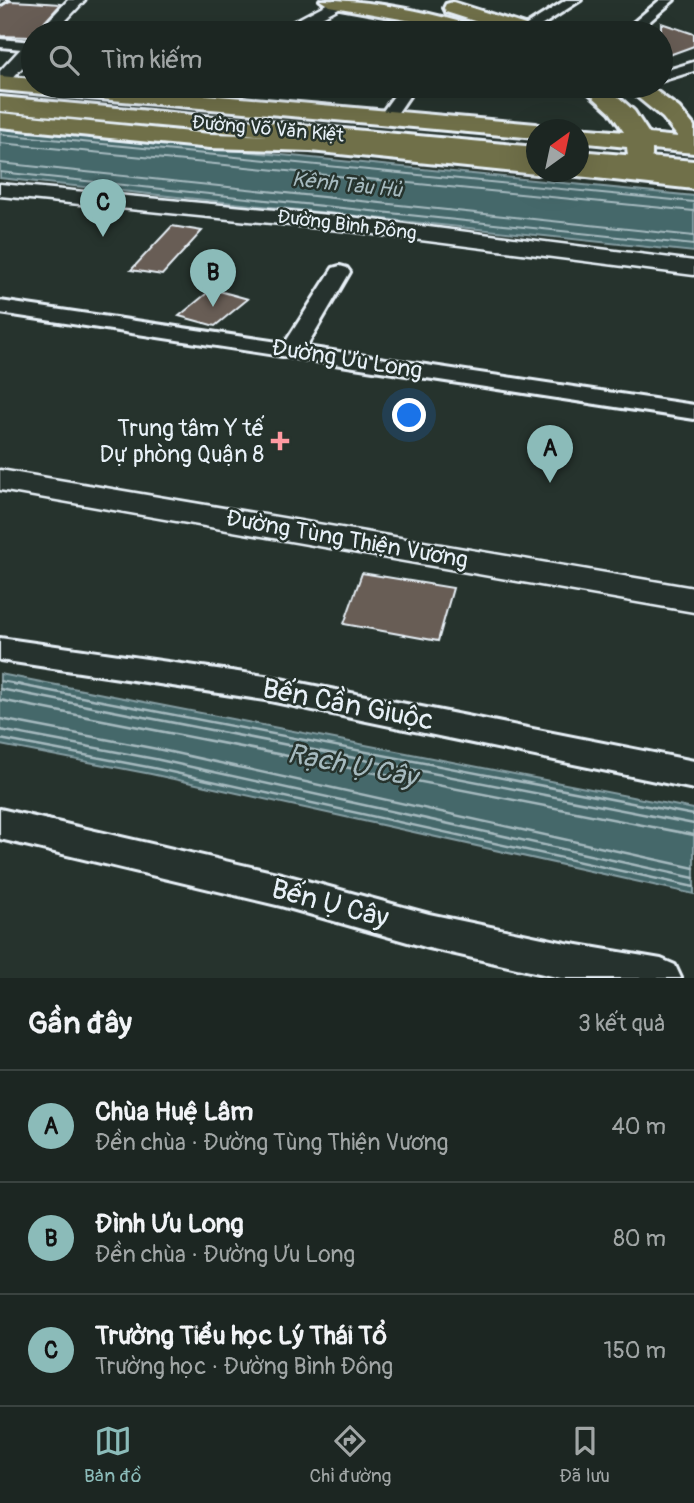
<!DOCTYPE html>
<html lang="vi">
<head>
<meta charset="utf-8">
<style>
	:root { --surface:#1c2622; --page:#252e2a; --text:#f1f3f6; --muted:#a0a5a5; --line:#3a4340; --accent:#8bbbb9 }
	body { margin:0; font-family:Pangolin,sans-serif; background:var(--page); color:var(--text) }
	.compass { position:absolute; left:526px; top:119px; width:63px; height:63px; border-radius:50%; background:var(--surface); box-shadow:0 7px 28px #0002; rotate:33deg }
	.you { position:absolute; left:410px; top:416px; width:24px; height:24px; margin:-18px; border:5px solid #fff; border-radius:50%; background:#1a73e8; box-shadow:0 0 0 10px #1a73e833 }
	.badge { display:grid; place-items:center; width:46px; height:46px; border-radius:50%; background:var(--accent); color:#111; font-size:23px; font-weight:700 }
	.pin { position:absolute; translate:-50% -58px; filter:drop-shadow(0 2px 4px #0008) }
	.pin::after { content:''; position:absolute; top:37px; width:24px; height:21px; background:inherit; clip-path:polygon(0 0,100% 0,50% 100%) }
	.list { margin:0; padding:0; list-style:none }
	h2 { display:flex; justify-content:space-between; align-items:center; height:91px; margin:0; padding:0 28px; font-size:30px }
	h2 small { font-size:23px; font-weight:400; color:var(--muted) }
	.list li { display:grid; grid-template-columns:46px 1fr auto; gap:21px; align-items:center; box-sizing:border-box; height:112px; padding:0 28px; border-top:2px solid var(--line) }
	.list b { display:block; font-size:26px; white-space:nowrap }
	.list p { margin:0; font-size:23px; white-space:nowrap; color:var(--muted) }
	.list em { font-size:23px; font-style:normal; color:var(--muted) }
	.icon { flex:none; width:38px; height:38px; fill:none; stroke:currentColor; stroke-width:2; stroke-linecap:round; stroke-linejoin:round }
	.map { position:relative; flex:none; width:694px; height:978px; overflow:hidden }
	.search { position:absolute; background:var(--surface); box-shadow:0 7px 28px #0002; left:21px; right:21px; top:21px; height:77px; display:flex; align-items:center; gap:18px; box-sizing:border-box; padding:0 24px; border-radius:38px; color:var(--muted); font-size:26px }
	.sheet { height:427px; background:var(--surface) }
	nav { display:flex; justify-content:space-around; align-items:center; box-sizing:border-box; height:98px; border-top:2px solid var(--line); background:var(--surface); font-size:19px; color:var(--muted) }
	nav a { display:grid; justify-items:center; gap:4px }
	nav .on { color:var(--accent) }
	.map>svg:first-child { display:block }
	.water { fill:#44676a; stroke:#869ea3; stroke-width:2 }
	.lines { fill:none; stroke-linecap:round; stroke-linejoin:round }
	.shore-far1 { stroke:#a6babf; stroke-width:2 }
	.shore { stroke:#a6babf; stroke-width:2.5 }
	.building { fill:#685d55; stroke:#e8f1f8; stroke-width:2 }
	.minor-casing { stroke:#e8f1f8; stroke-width:6 }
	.tertiary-casing { stroke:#e8f1f8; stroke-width:5 }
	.primary-casing { stroke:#e8f1f8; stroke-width:6 }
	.trunk-casing { stroke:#e8f1f8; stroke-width:6 }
	.minor { fill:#26332d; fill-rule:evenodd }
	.tertiary { fill:#26332d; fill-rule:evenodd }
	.primary { fill:#70704a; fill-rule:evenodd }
	.trunk { fill:#70704a; fill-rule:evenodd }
	.poi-dot { fill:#ff9aa2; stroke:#26332d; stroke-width:2.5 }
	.labels { text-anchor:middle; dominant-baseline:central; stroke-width:5; stroke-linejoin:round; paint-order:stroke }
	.far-street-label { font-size:19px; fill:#e8f1f8; stroke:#26332d }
	.far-water-label { font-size:21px; font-style:italic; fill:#a6babf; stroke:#26332d }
	.street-label { font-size:23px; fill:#e8f1f8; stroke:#26332d }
	.poi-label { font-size:23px; fill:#e8f1f8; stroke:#26332d; text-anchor:end }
	.near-street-label { font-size:28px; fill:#e8f1f8; stroke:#26332d }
	.near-water-label { font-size:28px; font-style:italic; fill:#a6babf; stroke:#26332d }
</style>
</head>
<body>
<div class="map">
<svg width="694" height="978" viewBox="0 0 694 978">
	<rect width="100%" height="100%" fill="#26332d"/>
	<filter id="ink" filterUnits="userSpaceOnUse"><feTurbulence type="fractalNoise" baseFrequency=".0143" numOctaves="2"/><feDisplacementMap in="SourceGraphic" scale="14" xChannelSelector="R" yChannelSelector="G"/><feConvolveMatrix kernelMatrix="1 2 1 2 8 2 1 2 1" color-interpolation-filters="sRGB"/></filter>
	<g filter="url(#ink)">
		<g class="water">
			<path d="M0,127L694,196V252L0,178Z"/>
			<path d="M0,674L694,809V894L151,774L0,745Z"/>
		</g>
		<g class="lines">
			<g class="shore-far1">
				<path d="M0,134L694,202"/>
				<path d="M0,143L694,211"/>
				<path d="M0,163L694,236"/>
				<path d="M0,172L694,245"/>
				<path d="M0,681L23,685"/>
			</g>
			<g class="shore">
				<path d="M14,684L694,815"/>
				<path d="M0,689L694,824"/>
				<path d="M0,700L694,835"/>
				<path d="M0,719L157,749L694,868"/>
				<path d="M0,730L155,759L694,878"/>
				<path d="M0,739L153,768L694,887"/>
			</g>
		</g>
		<g class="building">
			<path d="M10,1L31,2L61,4L31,37L0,36V6Z"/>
			<path d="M661,23L694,34V46L661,58Z"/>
			<path d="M172,226L202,231L162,275L131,270Z"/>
			<path d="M212,289L248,299L215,326L179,316Z"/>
			<path d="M362,573L453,588L438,641L344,624Z"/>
		</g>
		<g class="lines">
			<g class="minor-casing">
				<g id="minor">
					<path d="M0,0H7L1,4Z"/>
					<path d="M566,0H581L530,33L517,31Z"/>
					<path d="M660,0H674L636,33H621Z"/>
					<path d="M290,24L312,33L285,31V25Z"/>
					<path d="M0,39L33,42V50L0,47Z"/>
					<path d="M694,62V71L661,81V72Z"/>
					<path d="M401,86H416L392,121H380L378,118Z"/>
					<path d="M340,266L347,268L350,272L306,347L694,405V419L0,313V301L285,343L333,268Z"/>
					<path d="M0,638L265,676L694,761V789L265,700L0,660Z"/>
					<path d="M0,809L281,874L429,914L566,943L661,959L675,965L681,978H561L429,948L281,906L0,839Z"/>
				</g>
			</g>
			<g class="tertiary-casing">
				<g id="tertiary">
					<path d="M68,0H85L54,33H37Z"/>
					<path d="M334,0L350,2L292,33H272Z"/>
					<path d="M33,41V56L6,85L0,86V71L27,42Z"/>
					<path d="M165,86H187L162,102H148L146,98Z"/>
					<path d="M0,184L350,217L694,261V275L350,231L0,196Z"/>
					<path d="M0,470L694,588V612L0,490Z"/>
				</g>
			</g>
			<g class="primary-casing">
				<g id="primary">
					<path d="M320,0C377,0 431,13 486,29L489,33H458L423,23L329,6Z"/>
					<path d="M453,2L538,29L541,33H512L446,12L444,8L446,4Z"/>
					<path d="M0,76L33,79V86H106L536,124L547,130H536V138L0,90Z"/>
					<path d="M581,86H606L634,111L649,134L678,137L663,118L624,86H649L679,108L694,126V153L652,149V156L649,161L640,163L631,161L628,156L627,147L578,142V130H571L578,128L624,132L610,112Z"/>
					<path d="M0,113L210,134L310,137L536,158V172H544L536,174L310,151L210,148L0,127Z"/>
					<path d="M578,162L694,173V189L569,175L566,172H578Z"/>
				</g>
			</g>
			<g class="trunk-casing">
				<g id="trunk">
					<path d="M0,97L536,147V161L0,111Z"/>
					<path d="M578,151L694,161V177L578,166Z"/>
				</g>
			</g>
			<use href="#minor" class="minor"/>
			<use href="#tertiary" class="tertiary"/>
			<use href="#primary" class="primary"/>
			<use href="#trunk" class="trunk"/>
		</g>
	</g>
	<path class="poi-dot" d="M276.5 430.5h7v7h7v7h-7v7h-7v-7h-7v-7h7z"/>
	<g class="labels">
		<g class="far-street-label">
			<text transform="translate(268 129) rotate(5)">Đường Võ Văn Kiệt</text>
			<text transform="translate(347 225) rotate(7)">Đường Bình Đông</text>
		</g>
		<g class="far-water-label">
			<text transform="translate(347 185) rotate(6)">Kênh Tàu Hủ</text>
		</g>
		<g class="street-label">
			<text transform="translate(347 359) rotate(9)">Đường Ưu Long</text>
			<text transform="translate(347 539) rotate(10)">Đường Tùng Thiện Vương</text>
		</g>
		<g class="poi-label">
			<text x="264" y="428">Trung tâm Y tế<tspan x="264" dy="26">Dự phòng Quận 8</tspan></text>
		</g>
		<g class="near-street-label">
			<text transform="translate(348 705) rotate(11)">Bến Cần Giuộc</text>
			<text transform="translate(330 904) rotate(15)">Bến Ụ Cây</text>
		</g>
		<g class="near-water-label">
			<text transform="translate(352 766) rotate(11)">Rạch Ụ Cây</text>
		</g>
	</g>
</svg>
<svg class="compass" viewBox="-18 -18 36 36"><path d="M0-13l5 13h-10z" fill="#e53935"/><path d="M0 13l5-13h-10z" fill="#a0a5a5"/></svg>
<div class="you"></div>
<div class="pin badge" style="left:550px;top:483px">A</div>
<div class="pin badge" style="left:213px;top:307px">B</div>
<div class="pin badge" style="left:103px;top:237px">C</div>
<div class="search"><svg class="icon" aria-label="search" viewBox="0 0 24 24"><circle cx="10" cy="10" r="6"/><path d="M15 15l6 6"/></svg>Tìm kiếm</div>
</div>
<section class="sheet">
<h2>Gần đây<small>3 kết quả</small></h2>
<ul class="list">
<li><span class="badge">A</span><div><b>Chùa Huệ Lâm</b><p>Đền chùa · Đường Tùng Thiện Vương</p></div><em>40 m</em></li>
<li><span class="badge">B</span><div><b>Đình Ưu Long</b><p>Đền chùa · Đường Ưu Long</p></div><em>80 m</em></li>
<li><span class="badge">C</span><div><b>Trường Tiểu học Lý Thái Tổ</b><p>Trường học · Đường Bình Đông</p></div><em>150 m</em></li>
</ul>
</section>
<nav>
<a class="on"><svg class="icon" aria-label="map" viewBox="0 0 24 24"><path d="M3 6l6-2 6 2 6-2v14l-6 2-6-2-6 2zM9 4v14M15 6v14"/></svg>Bản đồ</a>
<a><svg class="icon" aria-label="directions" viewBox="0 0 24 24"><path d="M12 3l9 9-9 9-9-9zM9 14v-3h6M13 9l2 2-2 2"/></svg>Chỉ đường</a>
<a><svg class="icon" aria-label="saved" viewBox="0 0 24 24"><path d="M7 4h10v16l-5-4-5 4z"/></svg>Đã lưu</a>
</nav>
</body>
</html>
